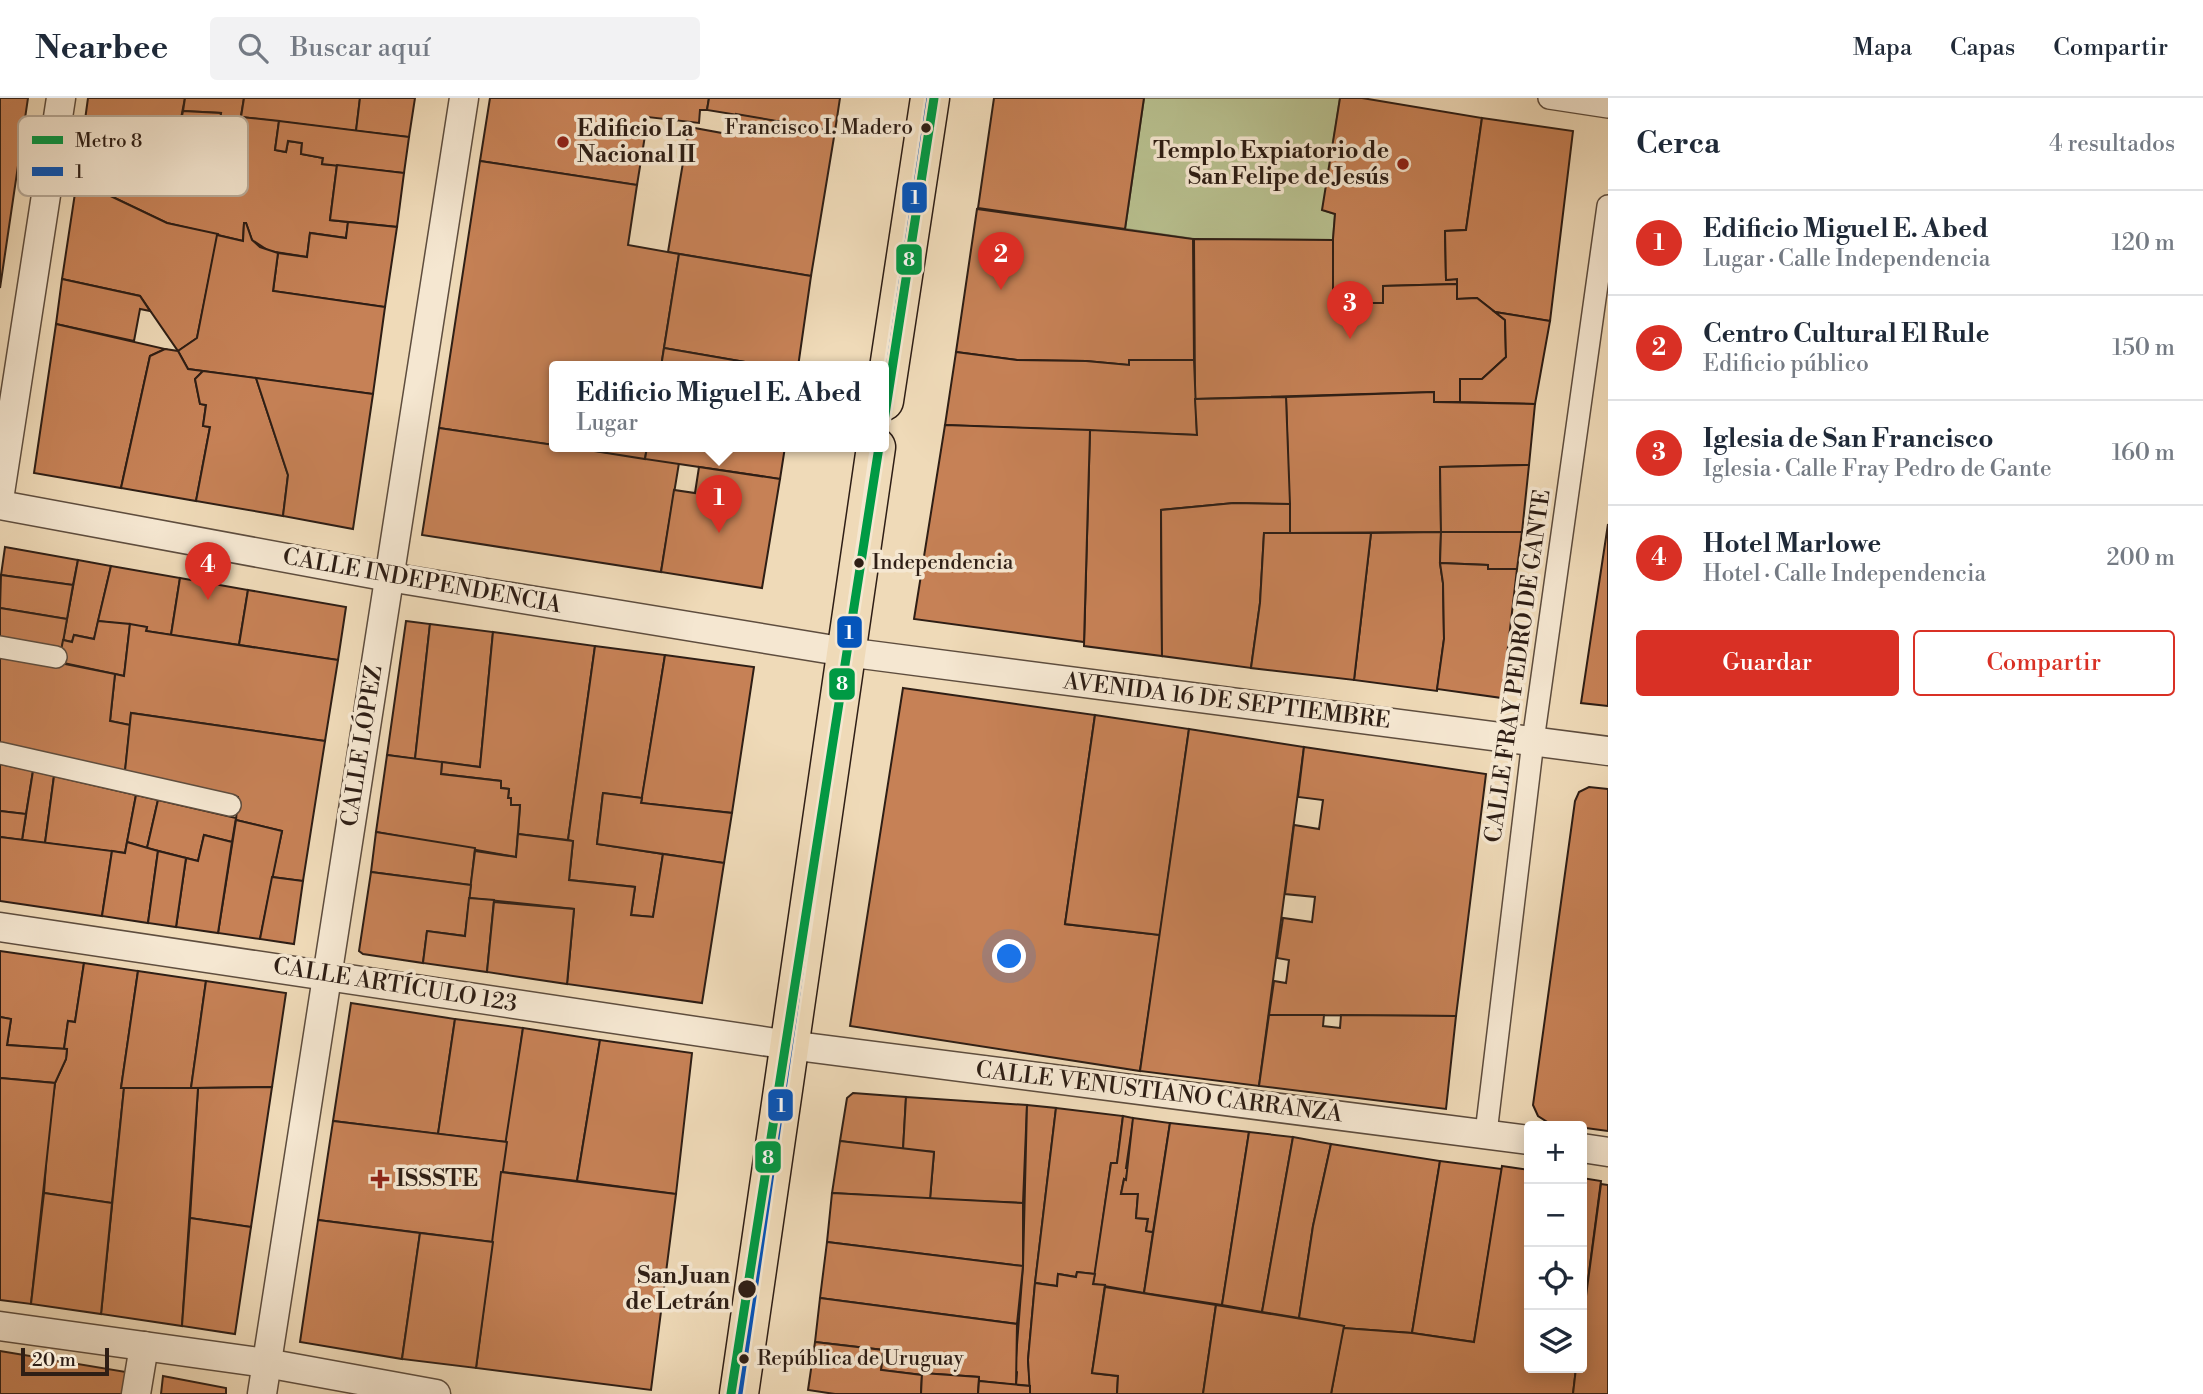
<!DOCTYPE html>
<html lang="es">
<head>
<meta charset="utf-8">
<style>
	:root { --surface:#fff; --page:#f2f2f3; --text:#1f2937; --muted:#747a83; --line:#e0e1e3; --accent:#d93025 }
	body { margin:0; font-family:"Libre Bodoni",serif; background:var(--page); color:var(--text) }
	.controls { position:absolute; right:21px; bottom:21px; display:grid; overflow:hidden; border-radius:7px; box-shadow:0 4px 18px #0003 }
	.controls button { width:63px; height:63px; display:grid; place-items:center; padding:0; border:0; border-bottom:2px solid var(--line); background:var(--surface); color:var(--text); font:35px sans-serif }
	.scale { position:absolute; left:21px; bottom:18px; width:88px; box-sizing:border-box; padding-left:7px; border:4px solid #2e1e15; border-top:0; font-size:19px; line-height:24px; white-space:nowrap; color:#2e1e15; -webkit-text-stroke:5px #f5e7d1; paint-order:stroke }
	.you { position:absolute; left:1010px; top:859px; width:24px; height:24px; margin:-18px; border:5px solid #fff; border-radius:50%; background:#1a73e8; box-shadow:0 0 0 10px #1a73e833 }
	.badge { display:grid; place-items:center; width:46px; height:46px; border-radius:50%; background:var(--accent); color:#fff; font-size:23px; font-weight:700 }
	.pin { position:absolute; translate:-50% -58px; filter:drop-shadow(0 2px 4px #0008) }
	.pin::after { content:''; position:absolute; top:37px; width:24px; height:21px; background:inherit; clip-path:polygon(0 0,100% 0,50% 100%) }
	.popup { position:absolute; left:549px; top:263px; width:340px; height:91px; box-sizing:border-box; display:grid; place-content:center; border-radius:7px; background:var(--surface); filter:drop-shadow(0 2px 5px #0005); font-size:23px; white-space:nowrap; color:var(--muted) }
	.popup b { font-size:26px; color:var(--text) }
	.popup::after { content:''; position:absolute; left:50%; top:100%; margin-left:-14px; border:14px solid transparent; border-top-color:var(--surface) }
	.list { margin:0; padding:0; list-style:none }
	h2 { display:flex; justify-content:space-between; align-items:center; height:91px; margin:0; padding:0 28px; font-size:30px }
	h2 small { font-size:23px; font-weight:400; color:var(--muted) }
	.list li { display:grid; grid-template-columns:46px 1fr auto; gap:21px; align-items:center; box-sizing:border-box; height:105px; padding:0 28px; border-top:2px solid var(--line) }
	.list b { display:block; font-size:26px; white-space:nowrap }
	.list p { margin:0; font-size:23px; white-space:nowrap; color:var(--muted) }
	.list em { font-size:23px; font-style:normal; color:var(--muted) }
	.actions { display:flex; gap:14px; padding:21px 28px }
	.actions a { flex:1; padding:16px 0; border:2px solid var(--accent); border-radius:7px; text-align:center; font-size:24px; color:var(--accent) }
	.actions .main { background:var(--accent); color:#fff }
	.icon { flex:none; width:38px; height:38px; fill:none; stroke:currentColor; stroke-width:2; stroke-linecap:round; stroke-linejoin:round }
	.map { position:relative; flex:none; width:1608px; height:1296px; overflow:hidden }
	header { display:flex; align-items:center; gap:42px; box-sizing:border-box; height:98px; padding:0 35px; background:var(--surface); border-bottom:2px solid var(--line) }
	header strong { font-size:33px }
	nav { display:flex; gap:38px; margin-inline-start:auto; font-size:24px }
	.search { width:490px; height:63px; background:var(--page); display:flex; align-items:center; gap:18px; box-sizing:border-box; padding:0 24px; border-radius:7px; color:var(--muted); font-size:26px }
	main { display:flex }
	aside { flex:1; background:var(--surface) }
	.map>svg:first-child { display:block }
	.green { fill:#b8c08f; stroke:#736f52; stroke-width:2 }
	.building { fill:#c68156; stroke:#2e1e15; stroke-width:2 }
	.lines { fill:none; stroke-linecap:round; stroke-linejoin:round }
	.pedestrian-casing { stroke:#5e4d3e; stroke-width:24 }
	.minor-casing { stroke:#5e4d3e; stroke-width:31 }
	.primary-casing { stroke:#2e1e15; stroke-width:41 }
	.pedestrian { stroke:#f5e7d1; stroke-width:21 }
	.minor { stroke:#f5e7d1; stroke-width:28 }
	.primary { stroke:#efdab8; stroke-width:38 }
	.bus-1-casing { stroke:#f5e7d1; stroke-width:12 }
	.bus-1 { stroke:#0554ba; stroke-width:7 }
	.metro-1-casing { stroke:#f5e7d1; stroke-width:14 }
	.metro-1 { stroke:#009a44; stroke-width:9 }
	.bus-dot { fill:#2e1e15; stroke:#f5e7d1; stroke-width:2.5 }
	.poi-dot { fill:#8f2418; stroke:#f5e7d1; stroke-width:2.5 }
	.labels { text-anchor:middle; dominant-baseline:central; stroke-width:7; stroke-linejoin:round; paint-order:stroke }
	.bus-label { font-size:21px; fill:#2e1e15; stroke:#f5e7d1; text-anchor:start }
	.poi-label { font-size:23px; font-weight:bold; fill:#2e1e15; stroke:#f5e7d1; text-anchor:start }
	.street-label { font-size:23px; fill:#2e1e15; stroke:#f5e7d1 }
	.stop-label { font-size:23px; font-weight:bold; fill:#2e1e15; stroke:#f5e7d1; text-anchor:end }
	.key { fill:#f5e7d1; stroke:#b9ab99; stroke-width:2 }
	.key-label { font-size:19px; fill:#2e1e15 }
	.line-badge { stroke:#f5e7d1; stroke-width:2.5 }
	.badge-label { font-size:19px; text-anchor:middle; font-weight:bold; fill:#fff }
</style>
</head>
<body>
<header>
<strong>Nearbee</strong>
<div class="search"><svg class="icon" aria-label="search" viewBox="0 0 24 24"><circle cx="10" cy="10" r="6"/><path d="M15 15l6 6"/></svg>Buscar aquí</div>
<nav><a>Mapa</a><a>Capas</a><a>Compartir</a></nav>
</header>
<main>
<div class="map">
<svg width="1608" height="1296" viewBox="0 0 1608 1296">
	<rect width="100%" height="100%" fill="#efdab8"/>
	<filter id="stains"><feTurbulence type="fractalNoise" baseFrequency=".00286" numOctaves="4"/><feColorMatrix values="0 0 0 0 .2 0 0 0 0 .09 0 0 0 0 .02 0 0 0 .5 -.17"/></filter>
	<radialGradient id="worn" r=".72"><stop offset=".6" stop-color="#630" stop-opacity="0"/><stop offset="1" stop-color="#630" stop-opacity=".3"/></radialGradient>
	<path class="green" d="M1144,0H1340L1323,112L1335,116L1333,142L1194,141L1125,131Z"/>
	<g class="building">
		<path d="M0,0H28L0,190Z"/>
		<path d="M88,0H185L170,76L81,51Z"/>
		<path d="M185,0H244L240,24L220,21L221,15L183,13Z"/>
		<path d="M244,0H360L356,33L241,19Z"/>
		<path d="M360,0H415L409,39L356,33Z"/>
		<path d="M490,0H709L707,12H700L699,25L648,19L637,87L480,63Z"/>
		<path d="M709,0H840L835,33L707,12Z"/>
		<path d="M994,0H1144L1125,131L978,110Z"/>
		<path d="M1340,0H1362L1482,20L1466,132L1445,133L1446,182L1457,181V186L1383,188V205H1333L1332,153L1335,116L1322,112Z"/>
		<path d="M183,13L221,15L220,21L240,24L241,19L279,23L275,52L286,54L288,43L302,45L301,56L323,60L322,66L337,67L330,122L348,124L346,140L310,135L307,159L269,153L252,142L246,125H244L243,143L167,125L77,82L81,51L170,76Z"/>
		<path d="M736,16L835,33L811,178L668,154L689,29L733,37Z"/>
		<path d="M1482,20L1573,33L1550,223L1495,214L1477,200L1457,201V181L1446,182L1445,133L1466,132Z"/>
		<path d="M279,23L409,39L404,75L322,66L323,60L301,56L302,45L288,43L286,54L275,52Z"/>
		<path d="M480,63L637,87L628,147L679,156L661,269H554V347L439,330Z"/>
		<path d="M337,67L404,75L397,129L330,122Z"/>
		<path d="M77,82L167,125L218,136L197,240L178,253L140,198L62,181Z"/>
		<path d="M977,111L1193,141L1194,262H1129V267L1086,263L1017,262L956,254Z"/>
		<path d="M348,124L397,129L385,209L273,193L278,155L307,159L310,135L346,140Z"/>
		<path d="M244,125H246L252,142L260,149L278,155L273,193L385,209L373,296L188,271L178,253L197,240L217,137L243,143Z"/>
		<path d="M1194,141L1333,142V205H1383V188L1457,186V201L1477,200L1505,222L1506,259L1482,281H1460V304H1434V294L1195,301Z"/>
		<path d="M679,156L811,178L798,269H774L664,250Z"/>
		<path d="M62,181L140,198L150,213L140,211L134,243L56,226Z"/>
		<path d="M1495,214L1550,223L1535,306L1460,304V281H1482L1506,259L1505,222Z"/>
		<path d="M56,226L165,251L150,258L121,390L34,375Z"/>
		<path d="M664,250L774,269H661Z"/>
		<path d="M165,251L178,253L188,271L203,273L195,281L200,306L206,307L203,328L210,329L196,403L121,390L150,258Z"/>
		<path d="M956,254L1017,262L1086,263L1129,267V262H1194L1197,337L945,327Z"/>
		<path d="M203,273L256,280L288,377L283,418L196,403L210,329L203,328L206,307L200,306L195,281Z"/>
		<path d="M256,280L373,296L353,431L283,418L288,377Z"/>
		<path d="M1434,294V304L1535,306L1529,367L1440,369L1441,434L1290,435L1286,299Z"/>
		<path d="M1286,299L1290,406L1234,405L1161,412L1162,558L1084,548L1090,332L1197,337L1195,301Z"/>
		<path d="M945,327L1090,332L1084,544L914,521Z"/>
		<path d="M439,330L554,347V349H569L679,365L661,474L422,437Z"/>
		<path d="M569,349H647L645,361Z"/>
		<path d="M647,349H785L780,381L645,361Z"/>
		<path d="M1529,367L1522,434H1441L1440,369Z"/>
		<path d="M699,369L780,381L762,490L661,474L674,392L695,395Z"/>
		<path d="M1234,405L1290,406V435H1264L1260,505L1251,570L1162,558L1161,412Z"/>
		<path d="M1608,426V608L1581,605Z"/>
		<path d="M1441,434L1440,465L1443,485L1444,541L1437,593L1354,582L1371,435Z"/>
		<path d="M1441,434H1522L1517,471H1488V467L1440,465Z"/>
		<path d="M1264,435H1371L1354,582L1251,570L1260,505Z"/>
		<path d="M5,449L78,462L73,487L1,477Z"/>
		<path d="M78,462L111,468L94,541L74,537L72,544L63,542Z"/>
		<path d="M1440,465L1488,467V471H1517L1502,600L1437,591L1444,541L1443,485Z"/>
		<path d="M111,468L180,480L171,537L146,533L147,529L98,523Z"/>
		<path d="M1,477L73,487L67,521L0,510Z"/>
		<path d="M180,480L248,492L239,547L171,537Z"/>
		<path d="M248,492L346,509L338,562L239,547Z"/>
		<path d="M0,510L67,521L61,556L0,546Z"/>
		<path d="M98,523L130,526L124,578L59,564L63,542L72,544L74,537L94,541Z"/>
		<path d="M406,523L430,526L415,661L387,657Z"/>
		<path d="M130,526L147,529L146,533L338,562L325,643L131,615L130,627L110,623L115,576L124,578Z"/>
		<path d="M430,526L493,534L480,669L415,661Z"/>
		<path d="M493,534L595,548L568,742L518,736L520,707H511V700H508L509,691L501,690V683L441,676L442,664L480,669Z"/>
		<path d="M595,548L665,557L642,700L603,695L597,746L663,756L653,819L631,817L635,789L569,782L573,743L568,742Z"/>
		<path d="M0,553L115,576L110,623L130,627L125,673L0,645Z"/>
		<path d="M665,557L754,569L732,715L641,705Z"/>
		<path d="M903,590L1095,617L1065,826L1160,837L1140,973L850,928Z"/>
		<path d="M131,615L325,643L303,783L272,779L282,733L236,722L238,699L125,673Z"/>
		<path d="M1095,617L1189,631L1160,837L1065,826Z"/>
		<path d="M1189,631L1304,649L1259,988L1140,973Z"/>
		<path d="M1304,649L1486,676L1456,918L1269,917L1274,883L1286,885L1289,862L1277,860L1283,820L1312,824L1315,799L1285,796L1294,727L1319,731L1323,702L1298,699Z"/>
		<path d="M387,657L442,664L441,676L501,683V690L509,691L508,700H511V707H520L516,759L376,734Z"/>
		<path d="M0,666L33,673L26,716L0,713Z"/>
		<path d="M33,673L54,678L45,745L22,742Z"/>
		<path d="M54,678L136,697L125,755L45,745Z"/>
		<path d="M1589,689L1608,691V1033L1549,1025L1538,1018L1533,1007L1575,703L1579,694Z"/>
		<path d="M603,695L642,700L641,705L732,715L724,765L597,746Z"/>
		<path d="M136,697L158,702L147,750L127,744Z"/>
		<path d="M158,702L236,720L232,744L204,737L198,763L147,750Z"/>
		<path d="M0,713L26,716L22,742L0,739Z"/>
		<path d="M236,722L282,733L260,841L218,835Z"/>
		<path d="M376,734L475,750L471,787L371,774Z"/>
		<path d="M518,736L573,743L569,782L635,789L631,817L653,819L663,756L724,765L702,905L567,886L574,811L469,800L475,753L516,759Z"/>
		<path d="M204,737L232,744L218,835L176,829L186,760L198,763Z"/>
		<path d="M0,739L112,753L102,818L0,803Z"/>
		<path d="M127,744L158,753L148,825L102,818L112,753L125,755Z"/>
		<path d="M158,753L186,760L176,829L148,825Z"/>
		<path d="M371,774L471,787L465,838L427,833L423,865L363,856L359,853Z"/>
		<path d="M272,779L303,783L294,846L260,841Z"/>
		<path d="M469,800L494,802L487,874L423,865L427,833L465,838Z"/>
		<path d="M494,804L574,811L567,886L487,874Z"/>
		<path d="M0,853L84,865L75,924L68,923L64,951L7,947L11,921L0,919Z"/>
		<path d="M84,865L138,873L121,990H124L112,1105L44,1095L48,1035L55,985L66,961L67,951H64L68,923L75,924Z"/>
		<path d="M138,873L206,883L191,990H121Z"/>
		<path d="M206,883L286,895L272,989L191,990Z"/>
		<path d="M351,905L455,921L438,1036L333,1023Z"/>
		<path d="M1269,917H1324L1323,928L1340,930L1341,917L1456,918L1446,1011L1259,988Z"/>
		<path d="M0,919L11,921L7,947L67,951L66,961L55,985L0,980Z"/>
		<path d="M455,921L523,930L507,1044L438,1036Z"/>
		<path d="M523,930L600,942L577,1083L501,1074Z"/>
		<path d="M600,942L692,955L676,1096L577,1083Z"/>
		<path d="M0,980L55,985L31,1206L0,1202Z"/>
		<path d="M272,989L251,1129L190,1120L198,990Z"/>
		<path d="M124,990H198L182,1228L101,1216Z"/>
		<path d="M853,995L906,999L903,1052L840,1043L847,1000Z"/>
		<path d="M906,999L1027,1007L1023,1105L930,1101L934,1054L903,1052Z"/>
		<path d="M1027,1007L1056,1010L1035,1185L1028,1262L1030,1288L1016,1287L1017,1274L1015,1273L1023,1168Z"/>
		<path d="M1056,1010L1123,1018L1117,1065H1111L1095,1176L1077,1174L1076,1179L1058,1176L1057,1188L1035,1185Z"/>
		<path d="M1123,1018L1133,1020V1023L1126,1070H1128L1126,1082L1124,1081L1121,1096H1138L1136,1120L1148,1121L1146,1133L1153,1134L1144,1195L1093,1186L1111,1065H1117Z"/>
		<path d="M1133,1020L1170,1025L1153,1134L1146,1133L1148,1121L1136,1120L1138,1096H1121L1124,1081L1126,1082Z"/>
		<path d="M333,1023L507,1044L493,1144L318,1122Z"/>
		<path d="M1170,1025L1249,1034L1222,1207L1144,1195Z"/>
		<path d="M1249,1034L1293,1039L1262,1214L1222,1207Z"/>
		<path d="M1293,1039L1331,1046L1313,1128L1299,1220L1262,1214Z"/>
		<path d="M840,1043L934,1054L930,1101L832,1095Z"/>
		<path d="M1331,1046L1440,1063L1412,1235L1343,1230L1344,1228L1299,1220L1313,1128Z"/>
		<path d="M1440,1063L1502,1071L1474,1244L1412,1235Z"/>
		<path d="M1502,1068L1529,1072V1270H1576L1573,1296H1331L1343,1230L1412,1235L1474,1244Z"/>
		<path d="M501,1074L676,1096L651,1292L476,1270Z"/>
		<path d="M1582,1080L1601,1083L1582,1228Z"/>
		<path d="M1601,1086L1608,1087V1296H1573L1576,1270H1582V1228Z"/>
		<path d="M44,1095L112,1105L101,1216L31,1206Z"/>
		<path d="M832,1095L1023,1105V1168L827,1144Z"/>
		<path d="M190,1120L251,1129L235,1236L182,1228Z"/>
		<path d="M318,1122L420,1135L402,1261L300,1244Z"/>
		<path d="M420,1135L493,1144L476,1270L402,1261Z"/>
		<path d="M827,1144L1023,1168L1017,1226L820,1200Z"/>
		<path d="M1077,1174L1095,1176L1093,1186L1105,1187L1092,1275L1118,1278L1117,1296H1030L1028,1262L1035,1185L1057,1188L1058,1176L1076,1179Z"/>
		<path d="M1105,1189L1216,1207L1203,1296H1117L1118,1278L1092,1275Z"/>
		<path d="M820,1200L1017,1226L1016,1287L979,1283V1279L922,1275V1277L881,1272L883,1252L815,1244Z"/>
		<path d="M1216,1207L1344,1228L1331,1296H1203Z"/>
		<path d="M815,1244L883,1252L881,1272L922,1277L921,1296H835L808,1292Z"/>
		<path d="M0,1253L126,1274L123,1296H0Z"/>
		<path d="M922,1275L979,1279L978,1296H921Z"/>
		<path d="M163,1278L226,1290V1296H161Z"/>
		<path d="M979,1283L1030,1288V1296H978Z"/>
	</g>
	<g class="lines">
		<g class="pedestrian-casing">
			<g id="pedestrian">
				<path d="M1549,0L1608,9"/>
				<path d="M0,549L56,559"/>
				<path d="M0,655L230,707"/>
				<path d="M1486,1035L1533,643L1608,108"/>
			</g>
		</g>
		<g class="minor-casing">
			<g id="minor">
				<path d="M0,395L61,0"/>
				<path d="M0,407L389,479L846,554L1608,653"/>
				<path d="M0,829L789,947L1529,1042"/>
				<path d="M1582,1050L1608,1054"/>
				<path d="M0,1228L266,1265L436,1296"/>
				<path d="M136,1296L144,1248"/>
				<path d="M262,1296L464,0"/>
			</g>
		</g>
		<g class="primary-casing">
			<g id="primary">
				<path d="M884,303L930,0"/>
				<path d="M739,1296L876,349"/>
			</g>
		</g>
		<use href="#pedestrian" class="pedestrian"/>
		<use href="#minor" class="minor"/>
		<use href="#primary" class="primary"/>
		<g class="bus-1-casing">
			<g id="bus-1">
				<path d="M884,303L930,0"/>
				<path d="M739,1296L876,349"/>
			</g>
		</g>
		<use href="#bus-1" class="bus-1"/>
		<g class="metro-1-casing">
			<g id="metro-1">
				<path d="M884,323L934,0"/>
				<path d="M731,1296L879,349"/>
			</g>
		</g>
		<use href="#metro-1" class="metro-1"/>
	</g>
	<g class="bus-dot">
		<circle cx="926" cy="30" r="6"/>
		<circle cx="859" cy="465" r="6"/>
		<circle cx="747" cy="1191" r="10"/>
		<circle cx="744" cy="1261" r="6"/>
	</g>
	<g class="poi-dot">
		<circle cx="563" cy="44" r="7"/>
		<circle cx="1403" cy="66" r="7"/>
		<path d="M376.5 1070.5h7v7h7v7h-7v7h-7v-7h-7v-7h7z"/>
	</g>
	<g class="labels">
		<g class="bus-label">
			<text x="913" y="30" text-anchor="end">Francisco I. Madero</text>
			<text x="872" y="465">Independencia</text>
			<text x="757" y="1261">República de Uruguay</text>
		</g>
		<g class="poi-label">
			<text x="577" y="31">Edificio La<tspan x="577" dy="26">Nacional II</tspan></text>
			<text x="1389" y="53" text-anchor="end">Templo Expiatorio de<tspan x="1389" dy="26">San Felipe de Jesús</tspan></text>
			<text x="396" y="1081">ISSSTE</text>
		</g>
		<g class="street-label">
			<text transform="translate(422 483) rotate(10)">CALLE INDEPENDENCIA</text>
			<text transform="translate(1518 568) rotate(-82)">CALLE FRAY PEDRO DE GANTE</text>
			<text transform="translate(1227 603) rotate(7)">AVENIDA 16 DE SEPTIEMBRE</text>
			<text transform="translate(362 648) rotate(-81)">CALLE LÓPEZ</text>
			<text transform="translate(395 887) rotate(9)">CALLE ARTÍCULO 123</text>
			<text transform="translate(1159 994) rotate(7)">CALLE VENUSTIANO CARRANZA</text>
		</g>
		<g class="stop-label">
			<text x="730" y="1178">San Juan<tspan x="730" dy="26">de Letrán</tspan></text>
		</g>
	</g>
	<rect x="18" y="18" width="230" height="80" rx="10" class="key"/>
	<rect x="32" y="38" width="31" height="8" fill="#009a44"/>
	<rect x="32" y="69" width="31" height="9" fill="#0554ba"/>
	<g class="key-label">
		<text x="75" y="49">Metro 8</text>
		<text x="75" y="80">1</text>
	</g>
	<g class="line-badge">
		<rect x="901" y="83" width="27" height="33" rx="7" fill="#0554ba"/>
		<rect x="895" y="145" width="28" height="33" rx="7" fill="#009a44"/>
		<rect x="836" y="517" width="27" height="34" rx="7" fill="#0554ba"/>
		<rect x="828" y="569" width="28" height="34" rx="7" fill="#009a44"/>
		<rect x="767" y="990" width="27" height="34" rx="7" fill="#0554ba"/>
		<rect x="754" y="1042" width="28" height="34" rx="7" fill="#009a44"/>
	</g>
	<g class="badge-label">
		<text x="915" y="106">1</text>
		<text x="909" y="168">8</text>
		<text x="849" y="541">1</text>
		<text x="842" y="592">8</text>
		<text x="781" y="1014">1</text>
		<text x="768" y="1066">8</text>
	</g>
	<rect width="100%" height="100%" filter="url(#stains)"/>
	<rect width="100%" height="100%" fill="url(#worn)"/>
</svg>
<div class="controls">
<button>+</button>
<button>−</button>
<button><svg class="icon" aria-label="locate" viewBox="0 0 24 24"><circle cx="12" cy="12" r="6"/><path d="M12 2v4M12 18v4M2 12h4M18 12h4"/></svg></button>
<button><svg class="icon" aria-label="layers" viewBox="0 0 24 24"><path d="M12 4l9 5-9 5-9-5zM3 14l9 5 9-5"/></svg></button>
</div>
<div class="scale">20 m</div>
<div class="you"></div>
<div class="pin badge" style="left:719px;top:435px">1</div>
<div class="popup"><b>Edificio Miguel E. Abed</b>Lugar</div>
<div class="pin badge" style="left:1001px;top:192px">2</div>
<div class="pin badge" style="left:1350px;top:241px">3</div>
<div class="pin badge" style="left:208px;top:502px">4</div>
</div>
<aside>
<h2>Cerca<small>4 resultados</small></h2>
<ul class="list">
<li><span class="badge">1</span><div><b>Edificio Miguel E. Abed</b><p>Lugar · Calle Independencia</p></div><em>120 m</em></li>
<li><span class="badge">2</span><div><b>Centro Cultural El Rule</b><p>Edificio público</p></div><em>150 m</em></li>
<li><span class="badge">3</span><div><b>Iglesia de San Francisco</b><p>Iglesia · Calle Fray Pedro de Gante</p></div><em>160 m</em></li>
<li><span class="badge">4</span><div><b>Hotel Marlowe</b><p>Hotel · Calle Independencia</p></div><em>200 m</em></li>
</ul>
<div class="actions"><a class="main">Guardar</a><a>Compartir</a></div>
</aside>
</main>
</body>
</html>
